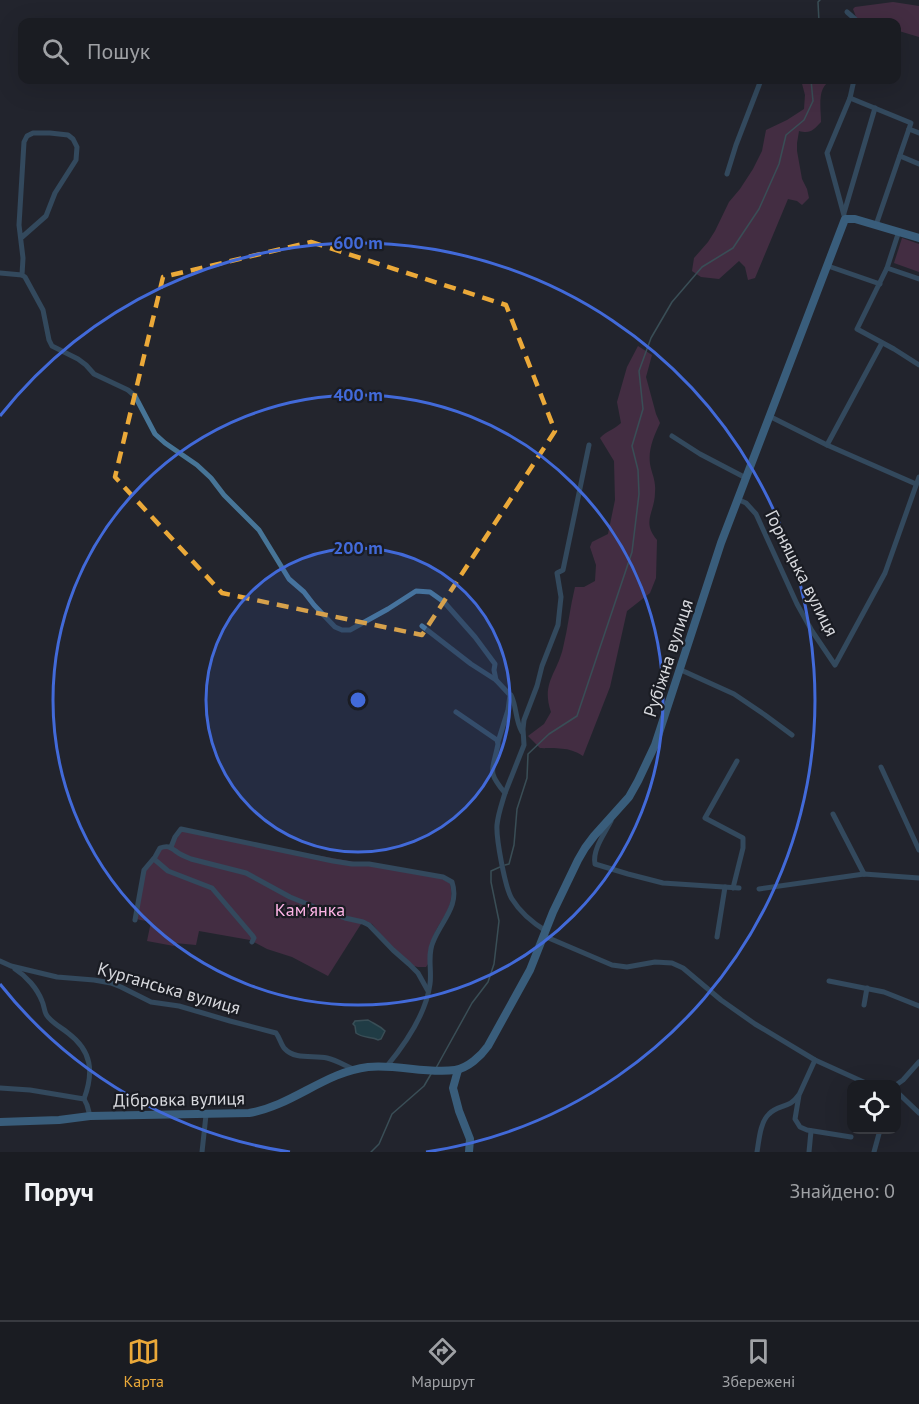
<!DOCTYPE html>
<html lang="uk">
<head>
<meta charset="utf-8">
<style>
	:root { --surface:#1a1c22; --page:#27292f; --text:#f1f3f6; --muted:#9fa1a5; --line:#383a40; --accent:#eba939 }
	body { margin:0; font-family:"PT Sans",sans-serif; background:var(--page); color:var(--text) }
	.controls { position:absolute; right:18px; bottom:18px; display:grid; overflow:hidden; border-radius:12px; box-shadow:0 6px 24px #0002 }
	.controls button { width:54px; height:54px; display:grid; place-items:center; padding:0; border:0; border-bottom:2px solid var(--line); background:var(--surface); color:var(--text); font:30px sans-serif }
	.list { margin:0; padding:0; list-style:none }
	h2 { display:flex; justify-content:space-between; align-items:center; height:78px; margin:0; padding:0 24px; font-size:26px }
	h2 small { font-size:20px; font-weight:400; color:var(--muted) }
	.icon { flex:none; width:33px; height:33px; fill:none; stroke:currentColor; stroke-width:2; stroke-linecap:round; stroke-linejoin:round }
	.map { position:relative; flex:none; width:919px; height:1152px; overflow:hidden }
	.search { position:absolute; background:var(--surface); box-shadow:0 6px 24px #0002; left:18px; right:18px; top:18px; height:66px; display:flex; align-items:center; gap:15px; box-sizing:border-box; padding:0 21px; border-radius:12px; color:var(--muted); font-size:22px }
	.sheet { height:168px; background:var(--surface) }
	nav { display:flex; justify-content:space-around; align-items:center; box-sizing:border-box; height:84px; border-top:2px solid var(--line); background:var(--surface); font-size:16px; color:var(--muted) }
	nav a { display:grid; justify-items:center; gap:3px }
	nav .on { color:var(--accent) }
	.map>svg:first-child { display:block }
	.green { fill:#6a395c }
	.water { fill:#1e5a63; stroke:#568088; stroke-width:1.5 }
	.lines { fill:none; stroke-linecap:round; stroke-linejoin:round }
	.stream { stroke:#568088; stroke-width:1.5 }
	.street { stroke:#477597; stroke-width:5 }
	.secondary { stroke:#55a3d9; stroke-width:8 }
	.marked { fill:none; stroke:#eba939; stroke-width:4.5; stroke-dasharray:12 8; stroke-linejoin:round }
	.ring { fill:none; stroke:#426ad9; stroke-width:3 }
	.labels { text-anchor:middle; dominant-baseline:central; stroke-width:4.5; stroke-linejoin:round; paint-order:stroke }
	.street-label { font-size:18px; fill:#d7d8dd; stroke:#1a1c23 }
	.park-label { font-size:18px; fill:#feb4e6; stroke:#1a1c23 }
	.centre { fill:#426ad9; stroke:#1a1c23; stroke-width:3 }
	.ring-label { font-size:18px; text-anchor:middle; font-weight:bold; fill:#426ad9; stroke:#1a1c23; stroke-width:4.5; stroke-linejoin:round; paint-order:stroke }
</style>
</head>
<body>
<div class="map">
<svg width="919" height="1152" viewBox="0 0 919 1152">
	<rect width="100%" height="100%" fill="#23252d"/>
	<g class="green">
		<path d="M893,2L919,6V37L899,31L897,38L896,22H858L853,9L855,7Z"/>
		<path d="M801,80H833C816,85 821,108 821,122C813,130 811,134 799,131L797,143V151L802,179L807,189L809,198L802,205L797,201L788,199L755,278L748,280L745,267L739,261L719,279L701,277L692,271L694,258L708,242L715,231L729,202L740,189L753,169L762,151L766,130L787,120L804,109L805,95Z"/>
		<path d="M902,238L919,244V272L894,263Z"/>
		<path d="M638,346L652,355L646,377L656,414L660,423C654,436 648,449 650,464C652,475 656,480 655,492C655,513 641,521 657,540L656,578L650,593L627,611L610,687L583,756C568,746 557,749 540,748L528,736L544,724L551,712C541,683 557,674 563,648C568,628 570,607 575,587H584L595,581L596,565L590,547L592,542L608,534L615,500L614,461L600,438C606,431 614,430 621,423L617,402L627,367Z"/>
		<path d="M182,831L438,877L450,883C456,911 439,918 432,940C429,947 429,956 428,964L426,967H418L414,966L388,943L372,924L366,921L361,924L328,976L292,957L267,949L250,940L199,931L196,945L175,943L174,946L147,941L151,922L136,919L145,869L161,849H170Z"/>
	</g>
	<path class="water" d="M368,1020C374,1024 379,1025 385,1031L381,1039L378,1040C372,1036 364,1039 356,1033L355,1026L353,1024L355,1021Z"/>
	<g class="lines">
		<g class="stream">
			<path d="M819,22L818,2L820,0"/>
			<path d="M505,865L509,864L514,845L517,809L527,778L528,754L549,734L577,716L632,552L639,494L638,470L632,446L643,409L639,371L651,338L672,302L702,267L733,248L759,209L779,164L786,135L804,120L813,101L811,80"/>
			<path d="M436,1068L472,1003L488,982L494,964L499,921L491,882V871L500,867"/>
			<path d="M371,1152L379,1144L392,1114L424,1086L431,1074"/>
		</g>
		<g class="street">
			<path d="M847,12L855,19V22"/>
			<path d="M850,98L911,123L876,225"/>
			<path d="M909,129L919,133"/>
			<path d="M900,156L919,164"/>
			<path d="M727,174L736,145L761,80"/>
			<path d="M844,213L875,108"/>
			<path d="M845,219L827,153L850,98L854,80"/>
			<path d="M899,231L887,268L857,329L894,349L919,365"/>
			<path d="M21,238L46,216L55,193L76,160L77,147L73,139L68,135L50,133H33L27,136L24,142L19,225L23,258L22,275L25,277L43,310L49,340L52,346L78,359L86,365L94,374L128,390L135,396L155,434L165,443L197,465L211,478L224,495L259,530L289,579L304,592L314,605L335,627L342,630H350L388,609L416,591L430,592L444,602L475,637L495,664L494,670L496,680"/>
			<path d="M828,266L880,284"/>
			<path d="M887,268L919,279"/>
			<path d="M0,273L22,275"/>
			<path d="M769,416L827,445L916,484"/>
			<path d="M672,436L700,454L746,478"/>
			<path d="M827,445L882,343"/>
			<path d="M737,499L746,503L756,514L797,604L812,631L835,665L885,573L919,477"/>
			<path d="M422,626L471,664L496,680L510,695L508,710L498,742"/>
			<path d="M681,670L734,694L765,715L792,735"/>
			<path d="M511,695C517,707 515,720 522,732"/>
			<path d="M456,712L497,740L498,744C493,771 486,770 505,793C502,803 498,814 497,825C496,838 505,888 512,899C520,912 533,923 546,931"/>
			<path d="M881,767L919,850"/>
			<path d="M505,793L524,745L523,729L524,720L537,686L542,666L558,625L561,597L557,573L563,570L589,445"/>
			<path d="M833,814L864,874"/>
			<path d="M611,821C605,833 592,850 595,864L628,874L663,883L739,888"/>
			<path d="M171,847L175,837L181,829L333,861L352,864H369L443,877L452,882C460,906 441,921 433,942C427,955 432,970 430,984C426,1014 406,1043 387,1066"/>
			<path d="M154,859L168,871L212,888L252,935L254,938L252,942"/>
			<path d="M733,888L743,848V838L705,818L737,761"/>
			<path d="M759,889L864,874L919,878"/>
			<path d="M135,920L144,870L155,857L160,848C168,845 170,847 177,852C181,855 186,857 191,859L246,873L290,897L317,908L345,918L363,922L369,925L393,950L409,964L418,973L428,991"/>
			<path d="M544,936L612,965L627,967L655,962L672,963L683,968L721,1000L755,1024L815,1060L868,1084"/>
			<path d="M717,937L725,887"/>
			<path d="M0,961L11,966L57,977L94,980L111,983L121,987L151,1002L179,1006L230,1021L276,1033C280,1038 281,1045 285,1049C295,1060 314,1055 327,1058C336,1060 344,1065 353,1069"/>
			<path d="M15,969C26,976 37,988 42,1001C44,1005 44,1010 46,1014C50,1022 61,1027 68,1033C92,1051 94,1072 84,1099"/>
			<path d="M829,981L884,992L919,1006"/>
			<path d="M864,1005L867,988"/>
			<path d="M815,1060L799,1095L795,1119L800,1127L807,1130L851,1137"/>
			<path d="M896,1085L903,1080L919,1062"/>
			<path d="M0,1088L30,1090L84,1099L87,1105L90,1116"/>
			<path d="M896,1091L919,1113"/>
			<path d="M202,1152L206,1115"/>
			<path d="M757,1152C759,1141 760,1122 769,1114C777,1105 790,1108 798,1096"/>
			<path d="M809,1152L811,1131"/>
			<path d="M874,1152L880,1130"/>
		</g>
		<g class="secondary">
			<path d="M458,1070L453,1088L459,1111L470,1139L469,1152"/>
			<path d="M0,1122L59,1120L90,1116L249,1113C292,1106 325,1072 368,1067C397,1064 427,1074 455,1070C468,1068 481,1056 488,1046L530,970L553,912L578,860L585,848L594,836L629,797L638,781L655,745L721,543L845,219H855L919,238"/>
		</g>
	</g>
	<path d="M0 0H919V1152H0ZM311,242L506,305L555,431L422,635L222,593L115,477L163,277Z" fill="#23252d" fill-opacity=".55" fill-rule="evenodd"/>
	<path class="marked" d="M311,242L506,305L555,431L422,635L222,593L115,477L163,277Z"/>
	<circle cx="358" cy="700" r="152" fill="#426ad9" fill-opacity=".12"/>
	<g class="ring">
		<circle cx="358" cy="700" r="152"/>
		<circle cx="358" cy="700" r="305"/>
		<path d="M290 1152A457 457 0 0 1 0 984M0 416A457 457 0 1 1 426 1152"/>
	</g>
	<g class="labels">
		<g class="street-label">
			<text transform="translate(802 573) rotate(63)">Горняцька вулиця</text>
			<text transform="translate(668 658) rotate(-72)">Рубіжна вулиця</text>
			<text transform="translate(169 988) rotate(16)">Курганська вулиця</text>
			<text transform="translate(179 1099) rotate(-1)">Дібровка вулиця</text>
		</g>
		<g class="park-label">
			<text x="310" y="909">Кам'янка</text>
		</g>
	</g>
	<circle cx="358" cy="700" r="9" class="centre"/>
	<g class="ring-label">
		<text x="358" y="249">600 m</text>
		<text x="358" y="401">400 m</text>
		<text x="358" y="554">200 m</text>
	</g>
</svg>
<div class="controls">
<button><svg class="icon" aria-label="locate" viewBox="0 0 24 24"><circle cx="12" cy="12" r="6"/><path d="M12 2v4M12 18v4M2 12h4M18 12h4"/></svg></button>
</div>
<div class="search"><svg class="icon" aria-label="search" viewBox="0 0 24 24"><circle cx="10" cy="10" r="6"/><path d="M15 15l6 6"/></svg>Пошук</div>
</div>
<section class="sheet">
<h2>Поруч<small>Знайдено: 0</small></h2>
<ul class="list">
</ul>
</section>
<nav>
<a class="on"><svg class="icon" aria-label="map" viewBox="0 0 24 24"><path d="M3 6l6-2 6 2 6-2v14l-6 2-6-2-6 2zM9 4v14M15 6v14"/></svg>Карта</a>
<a><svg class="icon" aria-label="directions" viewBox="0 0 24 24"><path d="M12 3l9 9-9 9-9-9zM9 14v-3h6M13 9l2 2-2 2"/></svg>Маршрут</a>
<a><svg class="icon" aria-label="saved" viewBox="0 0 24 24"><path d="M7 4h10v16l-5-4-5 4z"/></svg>Збережені</a>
</nav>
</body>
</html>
